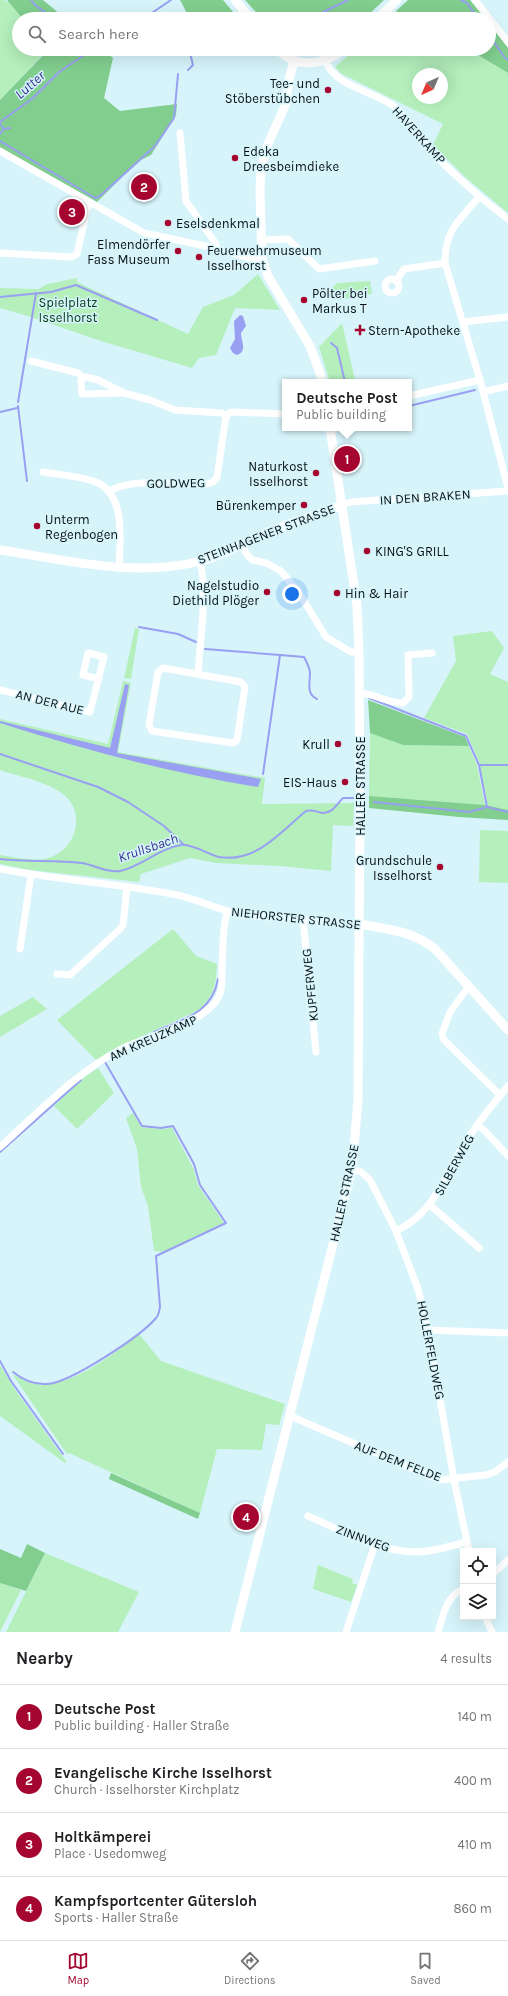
<!DOCTYPE html>
<html lang="en">
<head>
<meta charset="utf-8">
<style>
	:root { --surface:#fff; --page:#f6f6f6; --text:#202124; --muted:#757577; --line:#e0e0e0; --accent:#a40630 }
	body { margin:0; font-family:Karla,sans-serif; background:var(--page); color:var(--text) }
	.controls { position:absolute; right:12px; bottom:12px; display:grid; overflow:hidden; border-radius:0px; box-shadow:0 4px 16px #0002 }
	.controls button { width:36px; height:36px; display:grid; place-items:center; padding:0; border:0; border-bottom:1px solid var(--line); background:var(--surface); color:var(--text); font:20px sans-serif }
	.compass { position:absolute; left:412px; top:68px; width:36px; height:36px; border-radius:50%; background:var(--surface); box-shadow:0 4px 16px #0002; rotate:224deg }
	.you { position:absolute; left:292px; top:594px; width:14px; height:14px; margin:-10px; border:3px solid #fff; border-radius:50%; background:#1a73e8; box-shadow:0 0 0 6px #1a73e833 }
	.badge { display:grid; place-items:center; width:26px; height:26px; border-radius:50%; background:var(--accent); color:#fff; font-size:13px; font-weight:700 }
	.pin { position:absolute; translate:-50% -50%; border:2px solid #fff; box-shadow:0 1px 4px #0006 }
	.popup { position:absolute; left:282px; top:379px; width:130px; height:52px; box-sizing:border-box; display:grid; place-content:center; border-radius:0px; background:var(--surface); filter:drop-shadow(0 1px 3px #0005); font-size:13px; white-space:nowrap; color:var(--muted) }
	.popup b { font-size:15px; color:var(--text) }
	.popup::after { content:''; position:absolute; left:50%; top:100%; margin-left:-8px; border:8px solid transparent; border-top-color:var(--surface) }
	.list { margin:0; padding:0; list-style:none }
	h2 { display:flex; justify-content:space-between; align-items:center; height:52px; margin:0; padding:0 16px; font-size:17px }
	h2 small { font-size:13px; font-weight:400; color:var(--muted) }
	.list li { display:grid; grid-template-columns:26px 1fr auto; gap:12px; align-items:center; box-sizing:border-box; height:64px; padding:0 16px; border-top:1px solid var(--line) }
	.list b { display:block; font-size:15px; white-space:nowrap }
	.list p { margin:0; font-size:13px; white-space:nowrap; color:var(--muted) }
	.list em { font-size:13px; font-style:normal; color:var(--muted) }
	.icon { flex:none; width:22px; height:22px; fill:none; stroke:currentColor; stroke-width:2; stroke-linecap:round; stroke-linejoin:round }
	.map { position:relative; flex:none; width:508px; height:1632px; overflow:hidden }
	.search { position:absolute; background:var(--surface); box-shadow:0 4px 16px #0002; left:12px; right:12px; top:12px; height:44px; display:flex; align-items:center; gap:10px; box-sizing:border-box; padding:0 14px; border-radius:22px; color:var(--muted); font-size:15px }
	.sheet { height:308px; background:var(--surface) }
	nav { display:flex; justify-content:space-around; align-items:center; box-sizing:border-box; height:56px; border-top:1px solid var(--line); background:var(--surface); font-size:11px; color:var(--muted) }
	nav a { display:grid; justify-items:center; gap:2px }
	nav .on { color:var(--accent) }
	.map>svg:first-child { display:block }
	.green { fill:#b4efbc; fill-rule:evenodd }
	.forest { fill:#81ce8e }
	.water { fill:#999ff1 }
	.lines { fill:none; stroke-linecap:round; stroke-linejoin:round }
	.stream { stroke:#999ff1; stroke-width:2 }
	.minor { stroke:#fff; stroke-width:7 }
	.tertiary { stroke:#fff; stroke-width:9 }
	.poi-dot { fill:#a40630; stroke:#d7f4fb; stroke-width:1.5 }
	.labels { text-anchor:middle; dominant-baseline:central; stroke-width:3; stroke-linejoin:round; paint-order:stroke }
	.poi-label { font-size:13px; fill:#071113; stroke:#d7f4fb; text-anchor:end }
	.street-label { font-size:13px; fill:#071113; stroke:#d7f4fb }
	.park-label { font-size:13px; fill:#003b12; stroke:#d7f4fb }
	.water-label { font-size:14px; font-style:italic; fill:#37328f; stroke:#d7f4fb }
</style>
</head>
<body>
<div class="map">
<svg width="508" height="1632" viewBox="0 0 508 1632">
	<rect width="100%" height="100%" fill="#d7f4fb"/>
	<g class="green">
		<path d="M0,0C12,0 16,10 23,19H19V49L47,50L0,100Z"/>
		<path d="M396,11L412,19H387Z"/>
		<path d="M355,49H468L508,73V213L465,177L433,145L443,124L342,74L335,67ZM418,74H442V98H418Z"/>
		<path d="M258,274L280,310L235,308L216,355L199,358L192,368L101,341L28,316L0,308V288L39,289L47,284L77,278V282L188,334L203,307L234,295Z"/>
		<path d="M370,281L372,294L339,300L330,291L337,283Z"/>
		<path d="M342,323L355,380L330,382L319,347Z"/>
		<path d="M135,628L139,629L131,679L124,678Z"/>
		<path d="M492,631L504,648L490,674L508,682V764H480L467,734L424,718L456,661L453,636Z"/>
		<path d="M123,681L131,683L118,752L265,778L262,804L354,803L353,826L333,825L331,871L280,866L216,863L190,858L141,874L139,882L30,870L0,864V855C13,857 36,862 48,858C73,852 85,819 69,800C56,783 20,777 0,770V719L108,744Z"/>
		<path d="M370,733L403,745L469,746L477,765L485,805L369,796Z"/>
		<path d="M480,766H508V810L488,806Z"/>
		<path d="M480,830L508,831V883L479,882Z"/>
		<path d="M173,929L196,956L217,964C216,984 214,997 199,1010L125,1044L96,1060L57,1020Z"/>
		<path d="M33,997L47,1009L0,1037V1016Z"/>
		<path d="M98,1068L114,1093L77,1129L54,1106L85,1077Z"/>
		<path d="M133,1113L141,1127L161,1129L172,1128L194,1170L198,1185L224,1223L164,1252L154,1251L148,1206L141,1187L137,1149L126,1118Z"/>
		<path d="M139,1334L161,1361L285,1404L279,1425L266,1424L262,1450L217,1449L200,1513L69,1453L67,1454L13,1375C20,1376 26,1383 34,1384C70,1389 112,1355 139,1334Z"/>
		<path d="M0,1365L16,1391L66,1461L65,1463L0,1416Z"/>
		<path d="M45,1553L139,1592L118,1632H6Z"/>
		<path d="M318,1565L353,1579L352,1583L357,1585L351,1602L313,1589Z"/>
		<path d="M0,1583L21,1590L0,1632Z"/>
	</g>
	<g class="forest">
		<path d="M7,0H43L66,19H23Z"/>
		<path d="M180,0H223L239,19H190Z"/>
		<path d="M245,0H384L364,19H262Z"/>
		<path d="M408,0H470L486,19H412L396,11Z"/>
		<path d="M489,23L508,48V73L468,49H489Z"/>
		<path d="M46,49H102L113,58L104,98L120,111L177,104L176,115L151,155L141,160L124,175L97,202L0,148V100L47,51Z"/>
		<path d="M296,49H330C319,54 308,55 296,49Z"/>
		<path d="M368,700L465,737L469,746L403,745L370,733Z"/>
		<path d="M369,796L485,805L508,810V820L459,817L369,808Z"/>
		<path d="M111,1473L200,1513L198,1519L109,1479Z"/>
		<path d="M27,1544L45,1553L26,1591L0,1583V1549L21,1558Z"/>
	</g>
	<g class="water">
		<path d="M240,315L243,316L246,326L241,333C241,341 248,351 237,355L233,353L230,348L235,339L234,321Z"/>
		<path d="M125,684L129,685L117,753L261,779L258,787C170,773 85,750 0,723V721L110,748Z"/>
	</g>
	<g class="lines">
		<g class="stream">
			<path d="M31,0L35,5L54,19"/>
			<path d="M461,0L467,3L478,19"/>
			<path d="M143,19L171,0"/>
			<path d="M309,19L348,0"/>
			<path d="M489,35L505,58L508,60"/>
			<path d="M80,49L83,54"/>
			<path d="M213,49L220,51"/>
			<path d="M230,53L238,54"/>
			<path d="M188,70L193,65L189,49"/>
			<path d="M0,122L33,98L59,72L93,49"/>
			<path d="M0,124L4,129"/>
			<path d="M0,134L4,129L10,128"/>
			<path d="M0,141L95,198L100,196L155,146L174,118L178,74"/>
			<path d="M0,297L51,292L76,285L157,320"/>
			<path d="M331,343L337,348L345,382"/>
			<path d="M18,402L36,293"/>
			<path d="M18,406L27,481"/>
			<path d="M409,406L475,390"/>
			<path d="M0,412L17,408"/>
			<path d="M139,627L178,634L196,642"/>
			<path d="M205,649L280,655L263,774"/>
			<path d="M280,655L304,657C306,661 310,668 310,673C310,683 306,694 317,699"/>
			<path d="M369,698L466,736L479,765L487,807"/>
			<path d="M0,754L98,787L128,802L164,826L183,844"/>
			<path d="M479,765H508"/>
			<path d="M374,802L469,812L487,807L508,812"/>
			<path d="M0,859C27,862 54,860 82,863C95,865 106,873 120,871C141,867 159,848 181,845C191,843 209,855 219,857C257,863 280,832 306,811C313,809 316,812 322,813C332,814 337,804 343,798H353"/>
			<path d="M154,1032C183,1019 212,1014 218,979"/>
			<path d="M0,1152L81,1080"/>
			<path d="M0,1361L11,1381L63,1454"/>
			<path d="M13,1372C23,1380 34,1385 47,1384C70,1383 141,1336 156,1318C159,1315 159,1311 160,1307L156,1256L226,1223L200,1185L194,1164L173,1126L161,1128L142,1126L105,1062"/>
		</g>
		<g class="minor">
			<path d="M475,0L508,42"/>
			<path d="M325,61C337,88 373,90 395,107C409,119 418,136 430,150C454,175 480,198 508,219"/>
			<path d="M180,133L186,201L216,244L215,248"/>
			<path d="M0,151L144,233L215,248L249,258L262,259"/>
			<path d="M479,197C459,221 445,229 445,263L480,380L508,488"/>
			<path d="M262,240L288,239L319,269L375,261"/>
			<path d="M0,253L71,257L77,254L87,209L90,203"/>
			<circle cx="392" cy="286" r="7"/>
			<path d="M396,281L404,269L445,263"/>
			<path d="M463,322L508,317"/>
			<path d="M31,361L78,373L83,378"/>
			<path d="M83,378L86,377L98,380L124,393L150,400L175,410L222,413L226,416"/>
			<path d="M83,378L81,381L82,394L124,393"/>
			<path d="M483,392L508,386"/>
			<path d="M409,396L480,380"/>
			<path d="M43,472C61,475 82,476 98,483C126,496 120,543 119,568"/>
			<path d="M109,492C126,478 185,483 207,484L213,482L217,477L226,416L231,412L285,414"/>
			<path d="M342,505L351,502L508,491"/>
			<path d="M241,544L248,556L253,560L266,563L281,571L299,593L326,637L351,652H359"/>
			<path d="M163,668L241,682L245,687L237,740L233,743L152,731L149,725L158,672Z"/>
			<path d="M198,674C200,640 208,593 200,561"/>
			<path d="M0,690L90,712L104,657L88,653L83,675L99,679"/>
			<path d="M360,693C375,694 388,703 403,703L409,697L408,655L432,653"/>
			<path d="M0,869C57,880 115,883 172,894C196,898 218,910 242,915L359,924"/>
			<path d="M303,919L316,1052"/>
			<path d="M20,949L31,875"/>
			<path d="M57,974L70,975L119,930L123,925L127,887"/>
			<path d="M469,986L450,1012L442,1034L444,1040L500,1095"/>
			<path d="M477,1125L484,1130L508,1156"/>
			<path d="M0,1147C39,1112 76,1072 123,1048C150,1035 206,1024 219,996C223,988 222,977 222,969C223,950 222,930 227,912"/>
			<path d="M352,1169L361,1172L370,1180L396,1231L418,1289L428,1330L454,1480L469,1551"/>
			<path d="M430,1205L479,1248"/>
			<path d="M396,1231C436,1212 443,1177 465,1143C477,1123 493,1104 508,1086"/>
			<path d="M428,1330L508,1333"/>
			<path d="M290,1416L439,1480L486,1475L495,1472L508,1462"/>
			<path d="M308,1516C341,1530 378,1552 416,1552C433,1552 450,1546 467,1542"/>
			<path d="M493,1574L508,1560"/>
			<path d="M485,1617L492,1632"/>
			<path d="M346,1632L375,1544"/>
			<path d="M438,1632C443,1616 446,1596 463,1589"/>
		</g>
		<g class="tertiary">
			<path d="M235,0L251,19"/>
			<path d="M377,19L397,0"/>
			<path d="M277,49C297,70 324,65 345,49"/>
			<path d="M294,61L289,80L285,106L267,146L261,169L260,191L262,259L268,276L310,346L323,382"/>
			<path d="M0,550C67,560 134,578 201,561C225,555 248,541 271,531C294,521 318,515 342,505"/>
			<path d="M359,924C387,929 413,931 435,949L508,1030"/>
			<path d="M235,1632L352,1169L358,1101L360,804L359,652L357,605L330,428"/>
		</g>
	</g>
	<g class="poi-dot">
		<circle cx="328" cy="90" r="4"/>
		<circle cx="235" cy="158" r="4"/>
		<circle cx="168" cy="223" r="4"/>
		<circle cx="178" cy="251" r="4"/>
		<circle cx="199" cy="257" r="4"/>
		<circle cx="304" cy="300" r="4"/>
		<path d="M358 324h4v4h4v4h-4v4h-4v-4h-4v-4h4z"/>
		<circle cx="316" cy="473" r="4"/>
		<circle cx="304" cy="505" r="4"/>
		<circle cx="37" cy="526" r="4"/>
		<circle cx="367" cy="551" r="4"/>
		<circle cx="267" cy="592" r="4"/>
		<circle cx="337" cy="593" r="4"/>
		<circle cx="338" cy="744" r="4"/>
		<circle cx="345" cy="782" r="4"/>
		<circle cx="440" cy="867" r="4"/>
	</g>
	<g class="labels">
		<g class="poi-label">
			<text x="320" y="83">Tee- und<tspan x="320" dy="15">Stöberstübchen</tspan></text>
			<text x="243" y="151" text-anchor="start">Edeka<tspan x="243" dy="15">Dreesbeimdieke</tspan></text>
			<text x="176" y="223" text-anchor="start">Eselsdenkmal</text>
			<text x="170" y="244">Elmendörfer<tspan x="170" dy="15">Fass Museum</tspan></text>
			<text x="207" y="250" text-anchor="start">Feuerwehrmuseum<tspan x="207" dy="15">Isselhorst</tspan></text>
			<text x="312" y="293" text-anchor="start">Pölter bei<tspan x="312" dy="15">Markus T</tspan></text>
			<text x="368" y="330" text-anchor="start">Stern-Apotheke</text>
			<text x="308" y="466">Naturkost<tspan x="308" dy="15">Isselhorst</tspan></text>
			<text x="296" y="505">Bürenkemper</text>
			<text x="45" y="519" text-anchor="start">Unterm<tspan x="45" dy="15">Regenbogen</tspan></text>
			<text x="375" y="551" text-anchor="start">KING'S GRILL</text>
			<text x="259" y="585">Nagelstudio<tspan x="259" dy="15">Diethild Plöger</tspan></text>
			<text x="345" y="593" text-anchor="start">Hin &amp; Hair</text>
			<text x="330" y="744">Krull</text>
			<text x="337" y="782">EIS-Haus</text>
			<text x="432" y="860">Grundschule<tspan x="432" dy="15">Isselhorst</tspan></text>
		</g>
		<g class="street-label">
			<text transform="translate(419 135) rotate(48)">HAVERKAMP</text>
			<text transform="translate(176 483) rotate(-1)">GOLDWEG</text>
			<text transform="translate(425 497) rotate(-4)">IN DEN BRAKEN</text>
			<text transform="translate(266 534) rotate(-21)">STEINHAGENER STRASSE</text>
			<text transform="translate(50 702) rotate(14)">AN DER AUE</text>
			<text transform="translate(360 786) rotate(-90)">HALLER STRASSE</text>
			<text transform="translate(296 918) rotate(6)">NIEHORSTER STRASSE</text>
			<text transform="translate(310 985) rotate(-96)">KUPFERWEG</text>
			<text transform="translate(153 1038) rotate(-24)">AM KREUZKAMP</text>
			<text transform="translate(454 1165) rotate(-61)">SILBERWEG</text>
			<text transform="translate(344 1193) rotate(-78)">HALLER STRASSE</text>
			<text transform="translate(431 1350) rotate(79)">HOLLERFELDWEG</text>
			<text transform="translate(398 1461) rotate(21)">AUF DEM FELDE</text>
			<text transform="translate(363 1538) rotate(20)">ZINNWEG</text>
		</g>
		<g class="park-label">
			<text x="68" y="302">Spielplatz<tspan x="68" dy="15">Isselhorst</tspan></text>
		</g>
		<g class="water-label">
			<text transform="translate(30 85) rotate(-41)">Lutter</text>
			<text transform="translate(148 848) rotate(-19)">Krullsbach</text>
		</g>
	</g>
</svg>
<div class="controls">
<button><svg class="icon" aria-label="locate" viewBox="0 0 24 24"><circle cx="12" cy="12" r="6"/><path d="M12 2v4M12 18v4M2 12h4M18 12h4"/></svg></button>
<button><svg class="icon" aria-label="layers" viewBox="0 0 24 24"><path d="M12 4l9 5-9 5-9-5zM3 14l9 5 9-5"/></svg></button>
</div>
<svg class="compass" viewBox="-18 -18 36 36"><path d="M0-13l5 13h-10z" fill="#e53935"/><path d="M0 13l5-13h-10z" fill="#757577"/></svg>
<div class="you"></div>
<div class="pin badge" style="left:347px;top:459px">1</div>
<div class="popup"><b>Deutsche Post</b>Public building</div>
<div class="pin badge" style="left:144px;top:187px">2</div>
<div class="pin badge" style="left:72px;top:212px">3</div>
<div class="pin badge" style="left:246px;top:1517px">4</div>
<div class="search"><svg class="icon" aria-label="search" viewBox="0 0 24 24"><circle cx="10" cy="10" r="6"/><path d="M15 15l6 6"/></svg>Search here</div>
</div>
<section class="sheet">
<h2>Nearby<small>4 results</small></h2>
<ul class="list">
<li><span class="badge">1</span><div><b>Deutsche Post</b><p>Public building · Haller Straße</p></div><em>140 m</em></li>
<li><span class="badge">2</span><div><b>Evangelische Kirche Isselhorst</b><p>Church · Isselhorster Kirchplatz</p></div><em>400 m</em></li>
<li><span class="badge">3</span><div><b>Holtkämperei</b><p>Place · Usedomweg</p></div><em>410 m</em></li>
<li><span class="badge">4</span><div><b>Kampfsportcenter Gütersloh</b><p>Sports · Haller Straße</p></div><em>860 m</em></li>
</ul>
</section>
<nav>
<a class="on"><svg class="icon" aria-label="map" viewBox="0 0 24 24"><path d="M3 6l6-2 6 2 6-2v14l-6 2-6-2-6 2zM9 4v14M15 6v14"/></svg>Map</a>
<a><svg class="icon" aria-label="directions" viewBox="0 0 24 24"><path d="M12 3l9 9-9 9-9-9zM9 14v-3h6M13 9l2 2-2 2"/></svg>Directions</a>
<a><svg class="icon" aria-label="saved" viewBox="0 0 24 24"><path d="M7 4h10v16l-5-4-5 4z"/></svg>Saved</a>
</nav>
</body>
</html>
